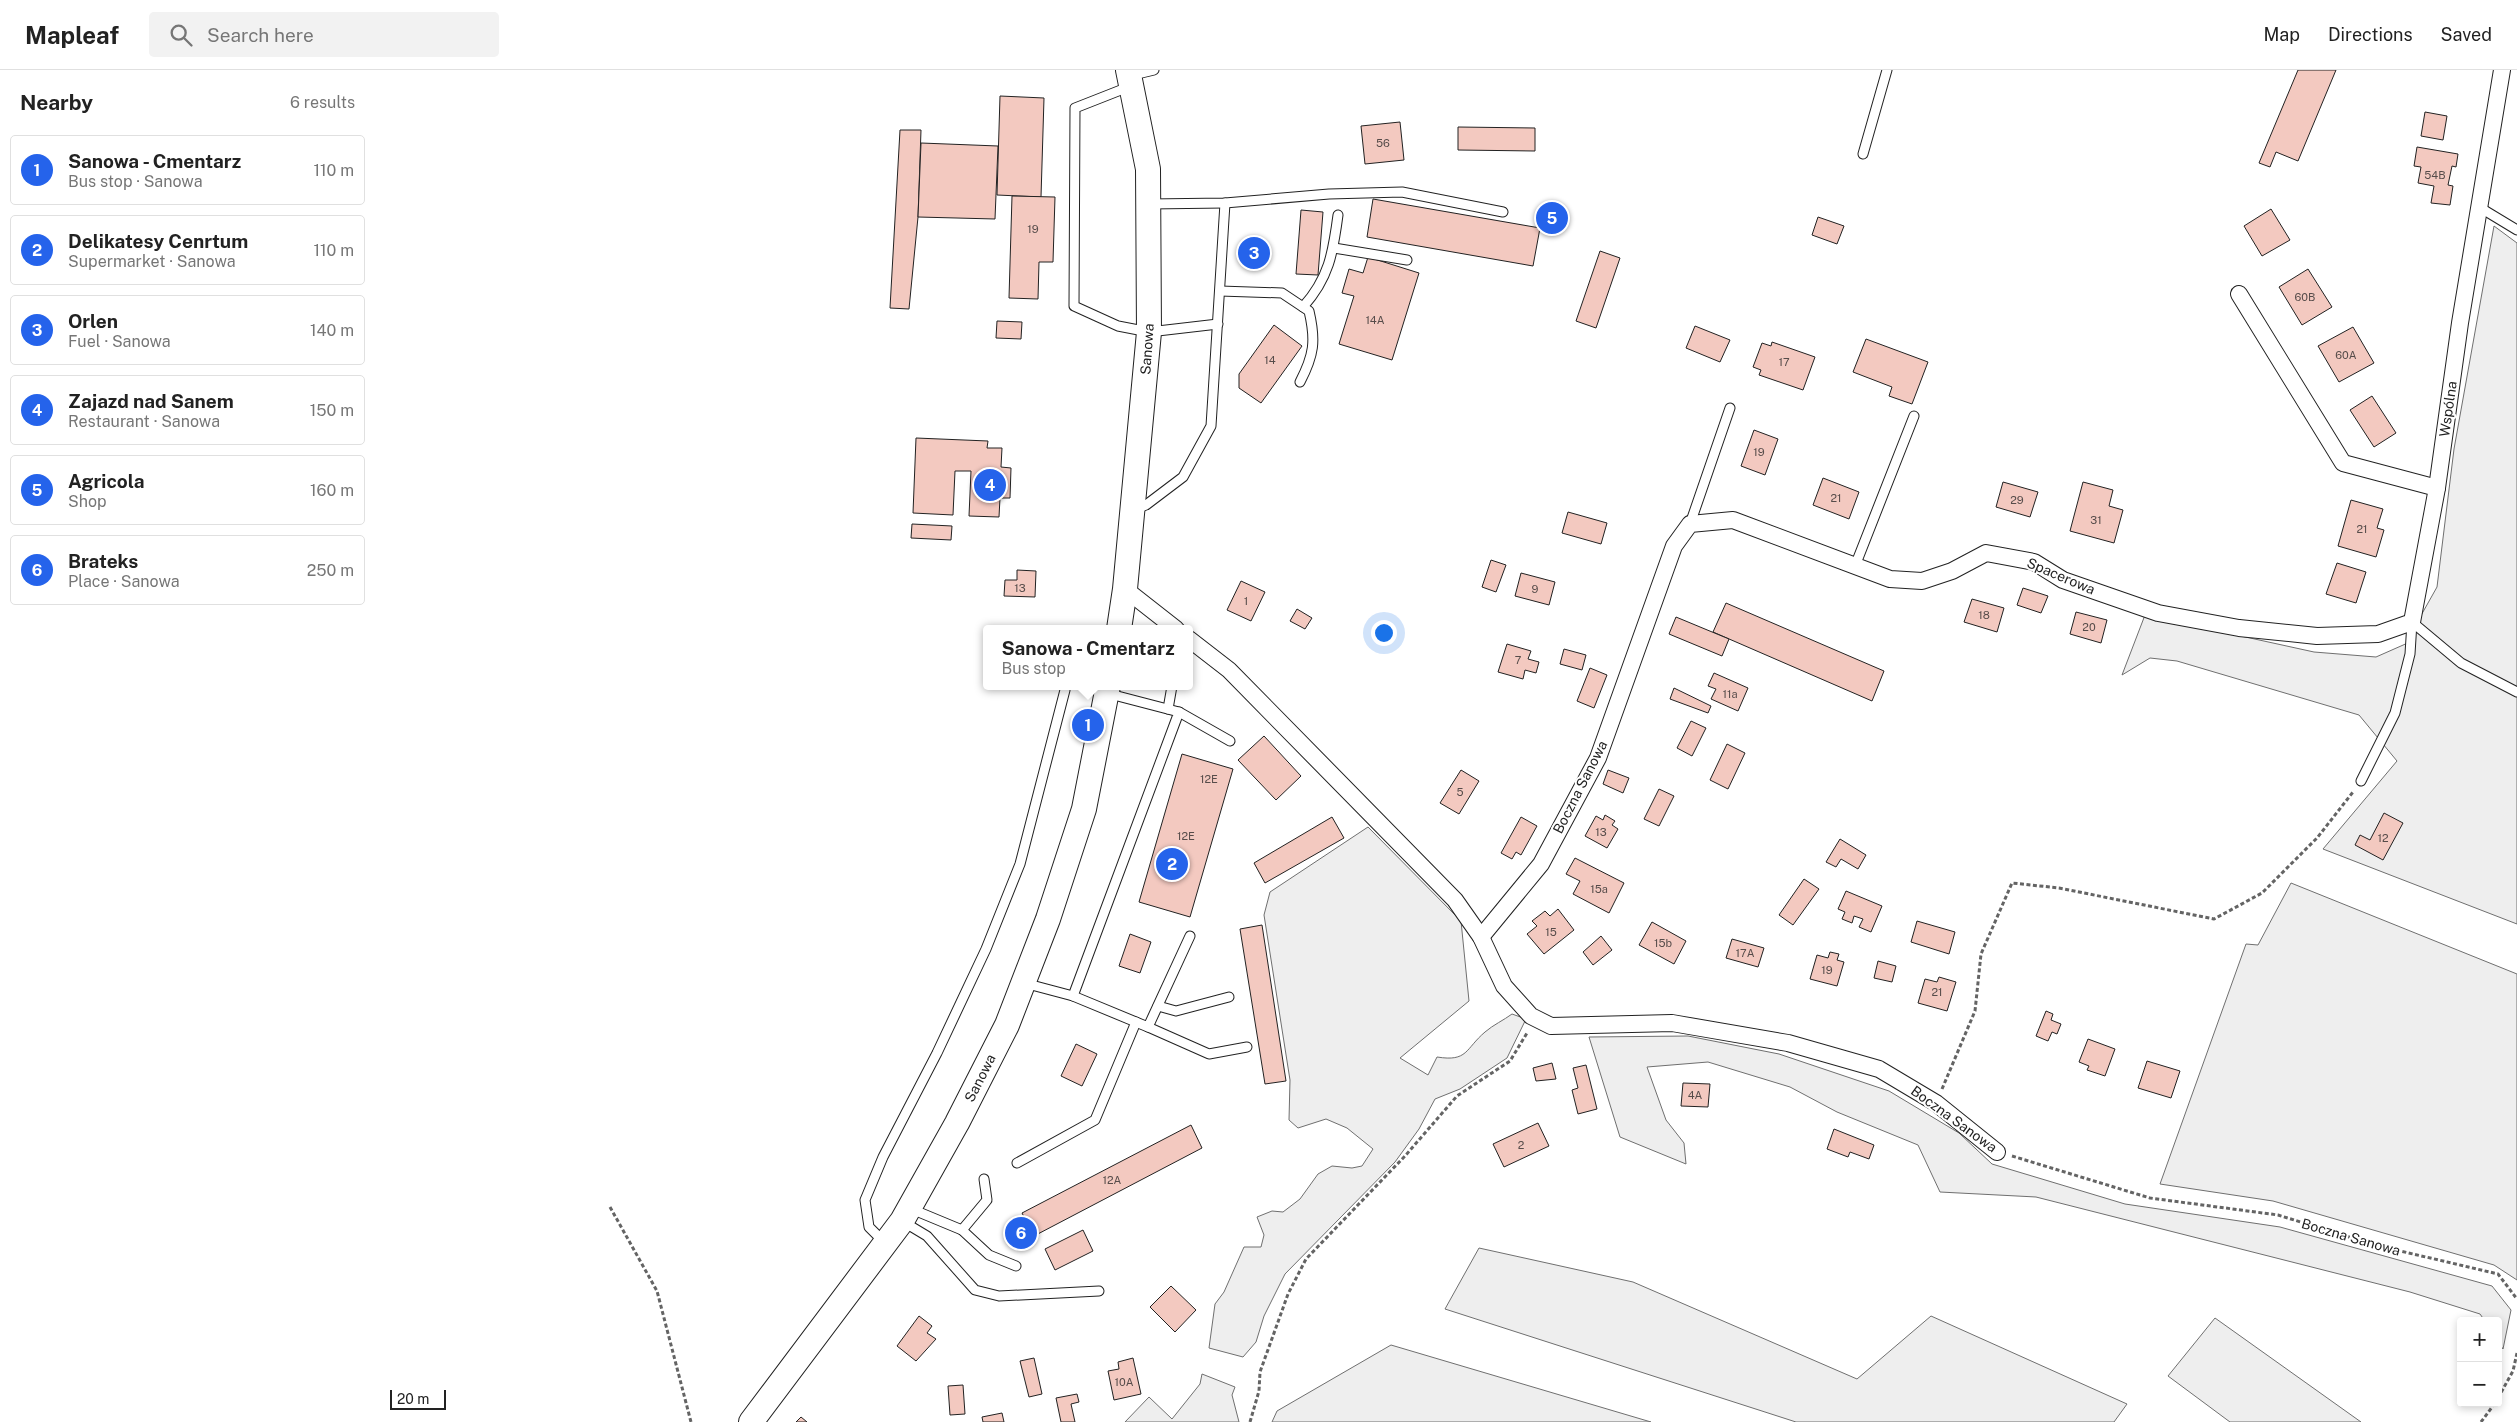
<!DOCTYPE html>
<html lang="en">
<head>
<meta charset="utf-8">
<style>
	:root { --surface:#fff; --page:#f2f2f2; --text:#222; --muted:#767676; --line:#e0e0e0; --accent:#2563eb }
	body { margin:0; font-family:"Public Sans",sans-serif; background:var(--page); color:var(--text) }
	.controls { position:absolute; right:15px; bottom:15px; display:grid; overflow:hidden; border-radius:5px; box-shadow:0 2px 8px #0003 }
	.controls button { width:45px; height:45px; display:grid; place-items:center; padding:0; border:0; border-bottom:1px solid var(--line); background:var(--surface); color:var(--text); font:25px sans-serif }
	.scale { position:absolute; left:15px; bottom:12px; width:56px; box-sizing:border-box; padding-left:5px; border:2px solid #222; border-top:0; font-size:14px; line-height:18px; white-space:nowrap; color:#222; -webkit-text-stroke:4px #fff; paint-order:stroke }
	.you { position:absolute; left:1008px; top:562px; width:18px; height:18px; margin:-12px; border:4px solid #fff; border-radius:50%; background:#1a73e8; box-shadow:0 0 0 8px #1a73e833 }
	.badge { display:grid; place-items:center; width:32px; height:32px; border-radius:50%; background:var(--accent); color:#fff; font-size:16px; font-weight:700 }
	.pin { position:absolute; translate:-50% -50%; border:2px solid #fff; box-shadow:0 1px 5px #0006 }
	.popup { position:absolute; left:608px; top:555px; width:210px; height:65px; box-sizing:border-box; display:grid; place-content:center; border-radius:5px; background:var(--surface); filter:drop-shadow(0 1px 4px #0005); font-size:16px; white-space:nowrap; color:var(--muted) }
	.popup b { font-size:19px; color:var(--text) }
	.popup::after { content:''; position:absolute; left:50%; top:100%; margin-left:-10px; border:10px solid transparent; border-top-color:var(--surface) }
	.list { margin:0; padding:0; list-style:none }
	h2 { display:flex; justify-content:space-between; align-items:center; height:65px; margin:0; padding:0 20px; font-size:21px }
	h2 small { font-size:16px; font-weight:400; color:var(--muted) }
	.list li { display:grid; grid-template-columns:32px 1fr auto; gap:15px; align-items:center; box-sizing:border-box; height:70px; margin:0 10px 10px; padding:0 10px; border:1px solid var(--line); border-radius:5px }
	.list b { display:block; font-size:19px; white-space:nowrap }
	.list p { margin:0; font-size:16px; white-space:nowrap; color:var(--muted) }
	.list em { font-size:16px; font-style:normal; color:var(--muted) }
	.icon { flex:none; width:28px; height:28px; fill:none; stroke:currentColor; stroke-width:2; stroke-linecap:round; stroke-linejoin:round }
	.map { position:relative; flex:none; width:2142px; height:1352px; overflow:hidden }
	header { display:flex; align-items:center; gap:30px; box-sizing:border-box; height:70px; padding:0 25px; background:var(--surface); border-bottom:1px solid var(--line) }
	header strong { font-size:24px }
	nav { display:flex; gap:28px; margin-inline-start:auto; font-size:18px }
	.search { width:350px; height:45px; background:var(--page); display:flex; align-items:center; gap:12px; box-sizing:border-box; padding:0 18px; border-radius:5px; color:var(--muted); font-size:19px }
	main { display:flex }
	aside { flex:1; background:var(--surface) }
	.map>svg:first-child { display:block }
	.green { fill:#eee; stroke:#6f6f6f }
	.building { fill:#f3c9c0; stroke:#222 }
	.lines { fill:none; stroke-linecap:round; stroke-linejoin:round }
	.lane-casing { stroke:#222; stroke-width:11 }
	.street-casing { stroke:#222; stroke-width:18 }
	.secondary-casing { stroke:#222; stroke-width:26 }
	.path { stroke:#646464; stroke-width:3; stroke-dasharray:4 2.5; stroke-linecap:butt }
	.lane { stroke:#fff; stroke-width:9 }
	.street { stroke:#fff; stroke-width:16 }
	.secondary { stroke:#fff; stroke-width:24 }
	.labels { text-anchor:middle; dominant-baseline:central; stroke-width:4; stroke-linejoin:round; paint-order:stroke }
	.number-label { font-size:11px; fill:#564c4a }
	.street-label { font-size:14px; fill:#222; stroke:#fff }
</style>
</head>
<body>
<header>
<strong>Mapleaf</strong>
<div class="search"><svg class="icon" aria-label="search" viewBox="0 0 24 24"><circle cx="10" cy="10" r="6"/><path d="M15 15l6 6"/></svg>Search here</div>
<nav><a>Map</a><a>Directions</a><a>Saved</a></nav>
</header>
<main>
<aside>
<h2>Nearby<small>6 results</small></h2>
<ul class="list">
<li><span class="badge">1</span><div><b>Sanowa - Cmentarz</b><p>Bus stop · Sanowa</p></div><em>110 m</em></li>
<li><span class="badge">2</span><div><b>Delikatesy Cenrtum</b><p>Supermarket · Sanowa</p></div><em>110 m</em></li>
<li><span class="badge">3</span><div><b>Orlen</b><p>Fuel · Sanowa</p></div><em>140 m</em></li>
<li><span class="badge">4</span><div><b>Zajazd nad Sanem</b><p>Restaurant · Sanowa</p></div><em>150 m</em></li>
<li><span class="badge">5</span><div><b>Agricola</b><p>Shop</p></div><em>160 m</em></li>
<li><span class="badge">6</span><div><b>Brateks</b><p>Place · Sanowa</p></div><em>250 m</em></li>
</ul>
</aside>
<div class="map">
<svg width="2142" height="1352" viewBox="0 0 2142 1352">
	<rect width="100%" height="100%" fill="#fff"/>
	<g class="green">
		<path d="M2119,156L2142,173V854L1948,779L2022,691L1984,645L1802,591L1775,588L1747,605L1770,545L1939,582L2001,587L2035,572L2044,549L2062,517L2079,379Z"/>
		<path d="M993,757L1086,851L1094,931L1025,988L1053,1005L1062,987C1093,992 1090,979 1110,962C1118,955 1129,950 1137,944L1151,949L1132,988L1085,1019L1060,1029L1044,1059L1020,1092L910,1204L889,1246L881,1272L868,1287L834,1278L840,1234L849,1222L869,1177H886L889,1165L882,1147L897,1141L908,1142L925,1129L943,1104L957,1096L977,1098L987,1096L998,1079L972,1058L951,1049L923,1058L914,1050L915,1010L889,845L895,822Z"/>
		<path d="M1916,813L2142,904V1210L2119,1195L1898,1131L1785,1114L1871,874L1883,875Z"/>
		<path d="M1313,966L1404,984L1514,1021L1584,1063L1617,1094L1750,1134L1905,1157L2117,1216L2136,1240L2128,1279L2123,1272V1251H2110L2105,1244L2035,1222L1661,1127L1565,1122L1543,1075L1462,1042L1415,1017L1333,992L1272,997L1291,1050L1309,1073L1311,1094L1245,1067L1214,967Z"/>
		<path d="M1104,1178L1258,1212L1482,1309L1556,1246L1752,1334L1739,1352H1421L1070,1239Z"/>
		<path d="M1840,1248L1986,1352H1855L1793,1306Z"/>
		<path d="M1016,1275L1276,1352H897L902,1341Z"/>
		<path d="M827,1304L860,1317L857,1325L864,1352H750L774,1327L797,1349L825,1314Z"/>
	</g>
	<g class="building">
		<path d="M1923,0H1961L1923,91L1901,82L1895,97L1884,93Z"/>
		<path d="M625,26L669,28L666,127L622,125Z"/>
		<path d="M2050,42L2072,46L2068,70L2046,66Z"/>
		<path d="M1025,52L1029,90L990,94L986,56Z"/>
		<path d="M1083,57L1160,58V81L1083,80Z"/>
		<path d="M525,60H546L543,147L534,239L515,238Z"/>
		<path d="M546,73L623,76L620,149L543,147Z"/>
		<path d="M2042,77L2083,84L2081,97L2077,96L2073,115L2078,116L2075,135L2056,133L2059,116L2043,113L2046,97L2039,96Z"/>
		<path d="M637,126L680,127L678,192H664L663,229L634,228Z"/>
		<path d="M998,129L1165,158L1158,196L992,167Z"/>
		<path d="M1896,139L1915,170L1887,186L1869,156Z"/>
		<path d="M926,140L948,142L943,205L921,204Z"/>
		<path d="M1443,147L1469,156L1462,174L1437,165Z"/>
		<path d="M1225,181L1245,188L1221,258L1201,251Z"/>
		<path d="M993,187L1044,203L1017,290L964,274L979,226L967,223L974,199L988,203Z"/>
		<path d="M1933,199L1957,237L1927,255L1904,217Z"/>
		<path d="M622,251L647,252L646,269L621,268Z"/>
		<path d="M899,255L927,276L886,333L864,318V304Z"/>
		<path d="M1320,256L1355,270L1345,292L1311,278Z"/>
		<path d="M1978,257L1999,293L1964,312L1943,276Z"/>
		<path d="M1491,269L1553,292L1537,334L1514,326L1517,317L1478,302Z"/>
		<path d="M1397,272L1440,287L1428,320L1384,305L1386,300L1378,297L1387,273L1396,276Z"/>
		<path d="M1997,326L2021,363L1999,377L1975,340Z"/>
		<path d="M1379,360L1403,369L1390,405L1366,396Z"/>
		<path d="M541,368L613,371L612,378H627L626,397L636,398L635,428H625L624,447L594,446L596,401H580L578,445L538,443Z"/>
		<path d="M1448,408L1484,422L1474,449L1438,435Z"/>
		<path d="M1628,412L1663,422L1655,447L1621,437Z"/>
		<path d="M1708,412L1738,420L1734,436L1748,440L1739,473L1695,461Z"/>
		<path d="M1976,430L2008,439L2002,458L2009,460L2001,487L1963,476Z"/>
		<path d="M1193,442L1232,453L1226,474L1187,463Z"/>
		<path d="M537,454L577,456L576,470L536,468Z"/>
		<path d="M1116,490L1131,495L1121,522L1107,517Z"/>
		<path d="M1962,493L1991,502L1981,533L1951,524Z"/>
		<path d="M642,500L661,501L660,527L629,526L630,510H642Z"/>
		<path d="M1146,503L1180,512L1174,535L1140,526Z"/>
		<path d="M866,511L890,522L876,551L852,540Z"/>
		<path d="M1648,518L1673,526L1666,543L1642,535Z"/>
		<path d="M1597,529L1629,538L1622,562L1589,552Z"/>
		<path d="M1351,533L1509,601L1497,631L1338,562Z"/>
		<path d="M922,539L937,548L930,559L915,551Z"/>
		<path d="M1701,542L1732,550L1726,573L1695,564Z"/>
		<path d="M1301,547L1354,569L1347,586L1294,564Z"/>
		<path d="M1132,574L1156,581L1153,589L1164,592L1161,603L1150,600L1148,609L1123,602Z"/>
		<path d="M1189,579L1211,585L1207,600L1185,594Z"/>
		<path d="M1215,598L1232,605L1219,638L1202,631Z"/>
		<path d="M1339,603L1373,618L1363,641L1336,629L1341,619L1333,616Z"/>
		<path d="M1299,618L1336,636L1333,643L1295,629Z"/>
		<path d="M1316,651L1331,658L1317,686L1302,678Z"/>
		<path d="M889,666L926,706L901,730L863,690Z"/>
		<path d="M1352,674L1370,683L1353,719L1335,710Z"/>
		<path d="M807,684L858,699L815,847L764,832Z"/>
		<path d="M1086,700L1104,711L1084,744L1065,733Z"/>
		<path d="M1233,700L1254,708L1248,723L1228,714Z"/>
		<path d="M1284,719L1299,726L1284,756L1269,749Z"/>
		<path d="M2009,743L2028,753L2008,790L1980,775L1985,765L1995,770Z"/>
		<path d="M1230,745L1240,751L1237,755L1243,759L1232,778L1210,766L1221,746L1228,750Z"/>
		<path d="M957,747L969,768L890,813L879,793Z"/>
		<path d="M1146,747L1162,756L1146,785L1141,782L1137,789L1126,783Z"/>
		<path d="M1465,769L1491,785L1483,799L1466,789L1461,797L1451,792Z"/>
		<path d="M1200,788L1249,813L1234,843L1198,824L1205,811L1191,804Z"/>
		<path d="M1429,809L1444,819L1418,855L1404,845Z"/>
		<path d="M1471,821L1507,836L1496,862L1484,857L1488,849L1479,846L1477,853L1467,849L1470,842L1463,839Z"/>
		<path d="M1183,839L1199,860L1169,884L1152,864L1162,856L1157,851L1170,841L1175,846Z"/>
		<path d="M1542,851L1580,862L1574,884L1536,872Z"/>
		<path d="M1277,852L1311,871L1299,894L1264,875Z"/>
		<path d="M887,855L911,1011L890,1014L865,859Z"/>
		<path d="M755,864L776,872L765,903L744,896Z"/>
		<path d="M1226,866L1237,880L1218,895L1208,882Z"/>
		<path d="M1357,869L1389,878L1383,897L1351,888Z"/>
		<path d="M1455,882L1464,884L1462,890L1469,892L1462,916L1435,909L1442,885L1453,888Z"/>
		<path d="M1503,891L1521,896L1517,912L1499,908Z"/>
		<path d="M1564,907L1581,912L1572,941L1543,933L1550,909L1562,912Z"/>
		<path d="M1671,941L1678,944L1676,950L1686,954L1682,964L1677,962L1673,971L1661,966Z"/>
		<path d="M1713,969L1740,979L1730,1006L1712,1000L1714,996L1704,992Z"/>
		<path d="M701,974L722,984L707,1016L686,1006Z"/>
		<path d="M1772,991L1805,1001L1796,1028L1763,1018Z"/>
		<path d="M1177,993L1181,1009L1161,1011L1158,998Z"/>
		<path d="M1211,995L1222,1039L1203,1044L1197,1020L1203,1018L1198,998Z"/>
		<path d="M1308,1013L1335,1014L1333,1037L1306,1036Z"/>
		<path d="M1163,1053L1174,1076L1129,1097L1118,1074Z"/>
		<path d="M816,1055L827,1078L659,1166L647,1143Z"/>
		<path d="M1459,1059L1499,1075L1494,1089L1475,1082L1473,1087L1452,1079Z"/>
		<path d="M651,1150L659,1166L641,1176L633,1161Z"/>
		<path d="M708,1160L718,1181L680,1200L670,1179Z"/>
		<path d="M796,1216L821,1240L800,1262L775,1237Z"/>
		<path d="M544,1246L557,1256L552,1263L561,1269L541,1291L522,1276Z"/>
		<path d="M659,1288L667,1324L654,1327L645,1291Z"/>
		<path d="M758,1288L766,1324L739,1330L733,1301L744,1299L743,1292Z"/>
		<path d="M588,1315L590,1344L575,1345L573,1316Z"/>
		<path d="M702,1324L704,1332L696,1334L700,1352H686L681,1328Z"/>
		<path d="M627,1343L629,1352H608L607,1347Z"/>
		<path d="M426,1347L432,1352H421Z"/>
	</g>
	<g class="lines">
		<g class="lane-casing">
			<g id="lane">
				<path d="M754,6L779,0"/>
				<path d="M756,16L700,38L699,236L743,256L774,262L843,254"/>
				<path d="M1488,84L1512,0"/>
				<path d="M774,134L850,133L954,124L1027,122L1128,142"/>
				<path d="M2104,137L2142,160"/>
				<path d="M959,178L1032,190"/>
				<path d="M845,221L907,223L934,241C941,271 939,285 925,312"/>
				<path d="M928,237C954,208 958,183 963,145"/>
				<path d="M761,439L771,435L808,407L836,356L850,133"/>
				<path d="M1315,454L1355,338"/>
				<path d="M1480,496L1539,346"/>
				<path d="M2037,552L2086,593L2142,622"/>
				<path d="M793,639L797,616"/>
				<path d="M804,642L855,671"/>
				<path d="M1986,711L2020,643L2035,584L2037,552"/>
				<path d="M649,913L698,926L804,642L731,623"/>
				<path d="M698,926L773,957L815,866"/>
				<path d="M783,936L801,941L854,927"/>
				<path d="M773,957L834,984L872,977"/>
				<path d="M642,1093L720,1050L761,952"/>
				<path d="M534,1138L587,1160L614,1185L641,1196"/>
				<path d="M527,1151L552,1166L600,1220L624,1226L724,1221"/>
				<path d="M587,1160L612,1130L609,1109"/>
				<path d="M510,1173L494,1157L490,1130L508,1087L562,983L611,879L645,794L690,620"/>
			</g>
		</g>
		<g class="street-casing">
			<g id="street">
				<path d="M1864,224L1968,393L2062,418"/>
				<path d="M750,519L801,559"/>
				<path d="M814,569L854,600L1080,830L1106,867L1129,916L1156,946L1176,956L1297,953L1413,973L1504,999L1561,1033L1622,1082"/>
				<path d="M1106,867L1166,794L1223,688L1299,476L1315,454L1358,450L1515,509L1547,511L1577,501L1611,483L1659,492L1688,510L1783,543L1864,558L1942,566L2003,564L2037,552L2062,418L2085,253L2127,0"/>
			</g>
		</g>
		<g class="secondary-casing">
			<g id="secondary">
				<path d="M744,559L750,519L774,262L773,99L753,0"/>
				<path d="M376,1352L527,1151L582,1053L632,955L673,849L709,739L733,616"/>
			</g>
		</g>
		<g class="path">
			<path d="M1567,1019L1600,941L1606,884L1637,813L1684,818L1839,849L1887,823L1942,768L1978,722"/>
			<path d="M1637,1086L1775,1128L1903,1145L2000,1175L2123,1204L2142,1229"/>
			<path d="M235,1137L282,1221L316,1352"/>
			<path d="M2123,1328L2138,1301L2142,1283"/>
			<path d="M875,1352L884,1321L885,1302L913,1224L931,1189L1030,1086L1082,1026L1135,991L1152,963"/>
			<path d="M2106,1352L2120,1333"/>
		</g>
		<use href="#lane" class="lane"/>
		<use href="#street" class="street"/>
		<use href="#secondary" class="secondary"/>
	</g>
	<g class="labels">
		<g class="number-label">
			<text x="1008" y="73">56</text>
			<text x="2060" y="105">54B</text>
			<text x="658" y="159">19</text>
			<text x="1930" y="227">60B</text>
			<text x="1000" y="250">14A</text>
			<text x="1971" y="285">60A</text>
			<text x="895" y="290">14</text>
			<text x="1409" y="292">17</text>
			<text x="1384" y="382">19</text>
			<text x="1461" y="428">21</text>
			<text x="1642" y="430">29</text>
			<text x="1721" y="450">31</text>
			<text x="1987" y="459">21</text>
			<text x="645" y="518">13</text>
			<text x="1160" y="519">9</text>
			<text x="871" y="531">1</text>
			<text x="1609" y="545">18</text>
			<text x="1714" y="557">20</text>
			<text x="1143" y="590">7</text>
			<text x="1355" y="624">11a</text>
			<text x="834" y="709">12E</text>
			<text x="1085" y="722">5</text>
			<text x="1226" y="762">13</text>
			<text x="811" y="766">12E</text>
			<text x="2008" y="768">12</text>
			<text x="1224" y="819">15a</text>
			<text x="1176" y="862">15</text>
			<text x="1288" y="873">15b</text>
			<text x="1370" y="883">17A</text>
			<text x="1452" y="900">19</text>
			<text x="1562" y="922">21</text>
			<text x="1320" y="1025">4A</text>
			<text x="1146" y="1075">2</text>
			<text x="737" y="1110">12A</text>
			<text x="749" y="1312">10A</text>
		</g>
		<g class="street-label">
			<text transform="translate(772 279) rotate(-86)">Sanowa</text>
			<text transform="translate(2073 339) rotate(-82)">Wspólna</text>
			<text transform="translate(1686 506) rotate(23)">Spacerowa</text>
			<text transform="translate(1205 717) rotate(-63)">Boczna Sanowa</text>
			<text transform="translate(605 1008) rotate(-63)">Sanowa</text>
			<text transform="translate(1579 1049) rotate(36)">Boczna Sanowa</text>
			<text transform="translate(1976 1167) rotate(16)">Boczna Sanowa</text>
		</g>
	</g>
</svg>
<div class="controls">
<button>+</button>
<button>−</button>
</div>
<div class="scale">20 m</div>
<div class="you"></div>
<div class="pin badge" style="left:713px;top:655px">1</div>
<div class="popup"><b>Sanowa - Cmentarz</b>Bus stop</div>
<div class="pin badge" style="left:797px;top:794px">2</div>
<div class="pin badge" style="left:879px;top:183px">3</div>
<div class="pin badge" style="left:615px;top:415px">4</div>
<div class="pin badge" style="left:1177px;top:148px">5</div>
<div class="pin badge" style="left:646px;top:1163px">6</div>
</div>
</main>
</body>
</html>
